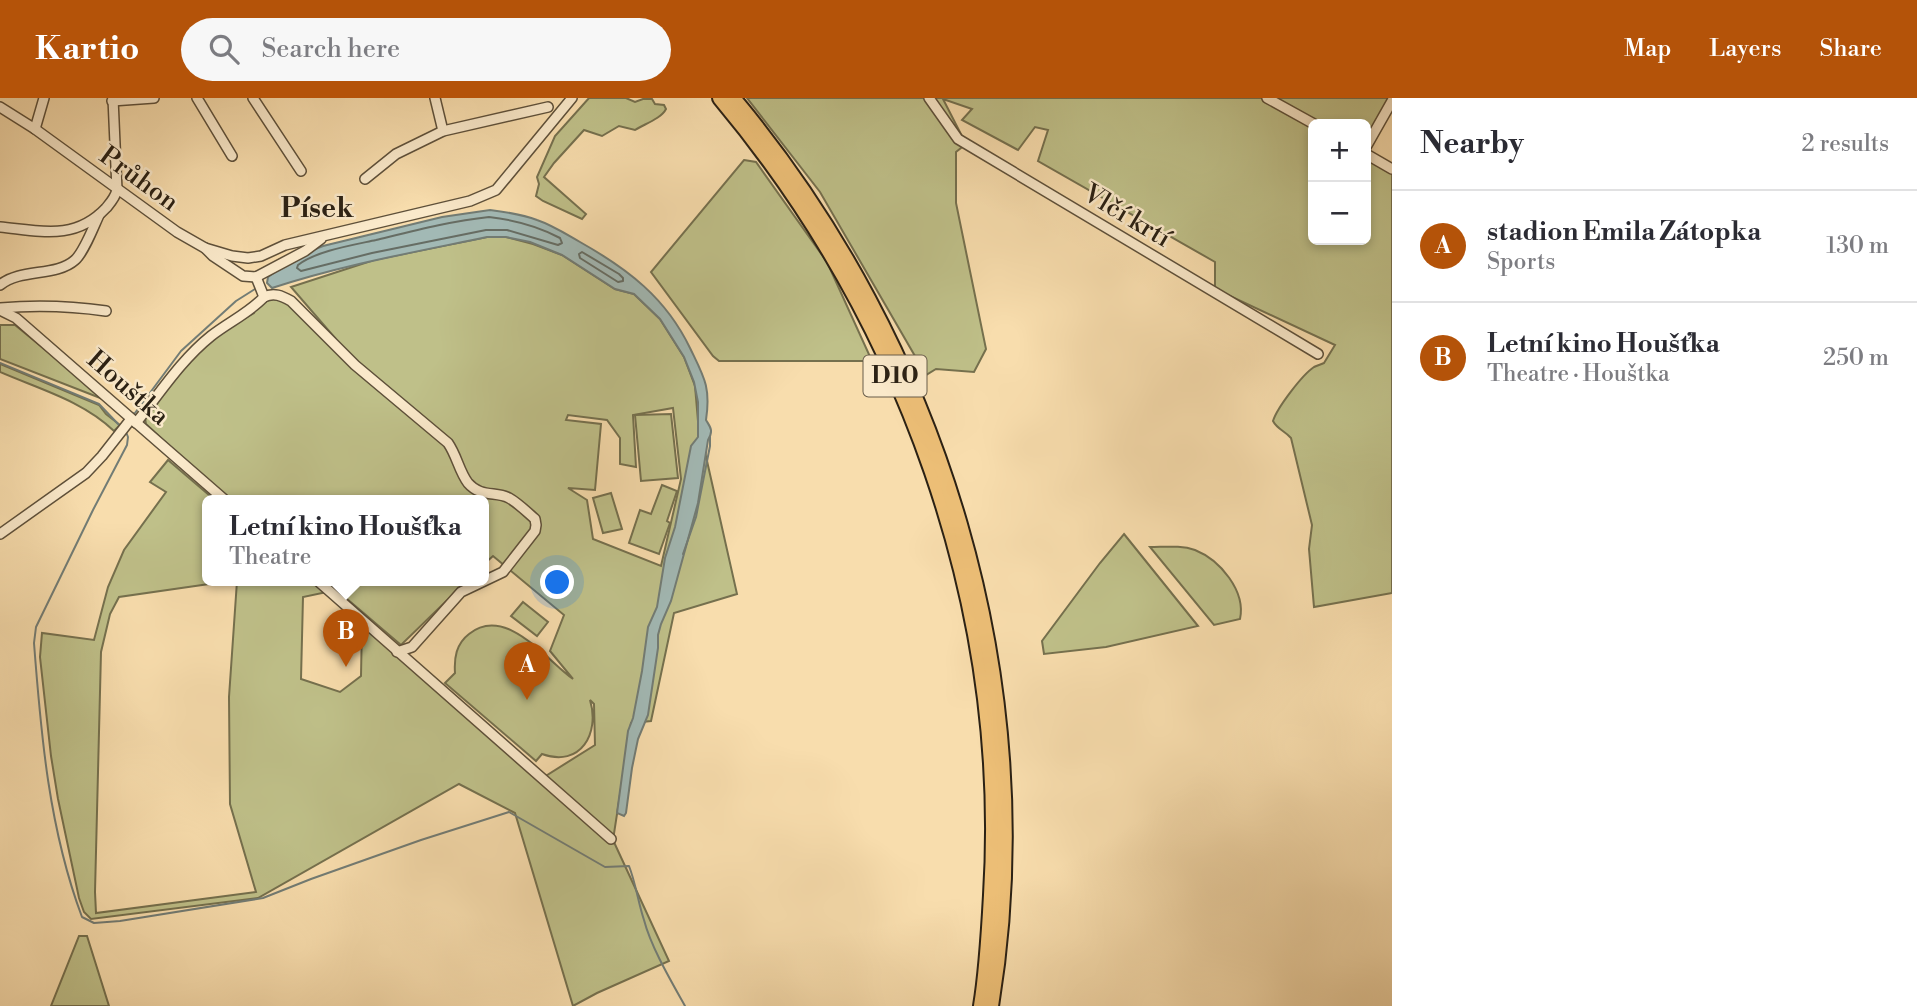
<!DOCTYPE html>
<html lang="en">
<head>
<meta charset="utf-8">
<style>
	:root { --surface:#fff; --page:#f7f7f7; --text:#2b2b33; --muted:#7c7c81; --line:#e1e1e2; --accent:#b45309 }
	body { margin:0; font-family:"Libre Bodoni",serif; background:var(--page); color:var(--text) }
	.controls { position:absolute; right:21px; top:21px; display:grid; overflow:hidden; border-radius:10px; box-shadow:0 4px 10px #0003 }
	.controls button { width:63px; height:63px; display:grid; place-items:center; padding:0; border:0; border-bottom:2px solid var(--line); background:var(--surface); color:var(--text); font:35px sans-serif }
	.you { position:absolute; left:558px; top:485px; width:24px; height:24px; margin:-18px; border:5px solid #fff; border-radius:50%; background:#1a73e8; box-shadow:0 0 0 10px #1a73e833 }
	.badge { display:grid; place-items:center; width:46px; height:46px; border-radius:50%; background:var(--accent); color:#fff; font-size:23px; font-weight:700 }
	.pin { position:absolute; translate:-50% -58px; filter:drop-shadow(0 2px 4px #0008) }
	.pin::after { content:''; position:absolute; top:37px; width:24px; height:21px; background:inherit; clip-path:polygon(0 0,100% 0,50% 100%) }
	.popup { position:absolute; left:202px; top:397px; width:287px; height:91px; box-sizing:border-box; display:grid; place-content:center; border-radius:10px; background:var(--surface); filter:drop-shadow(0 2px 5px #0005); font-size:23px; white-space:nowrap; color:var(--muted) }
	.popup b { font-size:26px; color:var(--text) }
	.popup::after { content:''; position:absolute; left:50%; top:100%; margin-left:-14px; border:14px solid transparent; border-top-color:var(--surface) }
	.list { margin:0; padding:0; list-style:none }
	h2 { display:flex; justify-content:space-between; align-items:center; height:91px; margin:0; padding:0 28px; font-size:30px }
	h2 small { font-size:23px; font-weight:400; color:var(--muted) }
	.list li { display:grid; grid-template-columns:46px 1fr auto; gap:21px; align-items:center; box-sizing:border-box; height:112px; padding:0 28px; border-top:2px solid var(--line) }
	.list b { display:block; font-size:26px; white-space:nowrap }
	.list p { margin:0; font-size:23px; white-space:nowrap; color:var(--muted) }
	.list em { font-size:23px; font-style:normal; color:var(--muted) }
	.icon { flex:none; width:38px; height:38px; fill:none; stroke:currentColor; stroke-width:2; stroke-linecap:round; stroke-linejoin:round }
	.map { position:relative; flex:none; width:1392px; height:908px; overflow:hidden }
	header { display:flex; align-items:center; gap:42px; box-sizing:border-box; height:98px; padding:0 35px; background:var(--accent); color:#fff }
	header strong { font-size:33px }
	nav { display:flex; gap:38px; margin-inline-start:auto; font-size:24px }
	.search { width:490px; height:63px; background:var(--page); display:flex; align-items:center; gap:18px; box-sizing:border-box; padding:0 24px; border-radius:38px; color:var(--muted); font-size:26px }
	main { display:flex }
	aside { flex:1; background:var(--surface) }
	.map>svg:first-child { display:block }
	.green { fill:#bfc089; stroke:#75704e; stroke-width:2; fill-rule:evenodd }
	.water { fill:#a2b9b5; stroke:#727c75; stroke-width:2 }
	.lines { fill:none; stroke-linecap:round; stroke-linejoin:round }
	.shore { stroke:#666d64; stroke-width:2 }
	.stream { stroke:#727c75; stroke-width:2 }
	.minor-casing { stroke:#5e503a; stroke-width:12 }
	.highway-casing { stroke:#2b2114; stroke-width:18 }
	.minor { stroke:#fae9ca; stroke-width:9 }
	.highway { stroke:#ecbe76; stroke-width:14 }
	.labels { text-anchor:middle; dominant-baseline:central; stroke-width:5; stroke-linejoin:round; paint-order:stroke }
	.shield { fill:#fae9ca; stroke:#695d4b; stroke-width:2 }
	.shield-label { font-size:24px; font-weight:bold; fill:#2b2114 }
	.street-label { font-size:26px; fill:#2b2114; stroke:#fae9ca }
	.neighbourhood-label { font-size:28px; font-weight:bold; fill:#2b2114; stroke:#fae9ca }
</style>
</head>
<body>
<header>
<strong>Kartio</strong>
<div class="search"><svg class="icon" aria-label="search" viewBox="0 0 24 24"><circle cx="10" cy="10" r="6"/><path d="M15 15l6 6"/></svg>Search here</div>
<nav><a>Map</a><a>Layers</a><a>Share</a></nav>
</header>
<main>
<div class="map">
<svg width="1392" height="908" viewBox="0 0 1392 908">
	<rect width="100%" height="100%" fill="#f8ddad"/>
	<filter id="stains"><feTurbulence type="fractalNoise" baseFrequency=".00286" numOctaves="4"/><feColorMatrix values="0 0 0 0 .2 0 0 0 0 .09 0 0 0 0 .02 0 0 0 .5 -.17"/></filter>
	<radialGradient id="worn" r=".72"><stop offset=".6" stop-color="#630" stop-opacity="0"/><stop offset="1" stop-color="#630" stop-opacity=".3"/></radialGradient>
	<g class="green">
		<path d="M589,0H626L635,4L643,1H652L655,6L664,7L666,11C661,21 644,26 635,32L619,28L602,38L584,32L554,65L544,79L586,116L582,121L543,103L536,98L539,86L537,79L555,38Z"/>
		<path d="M747,0H1392L1366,44V26H1313V142H1366V60L1392,74V495L1314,509L1309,451L1312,427L1291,340C1285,333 1277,331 1273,323C1277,310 1302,277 1314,269C1316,268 1322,266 1324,265L1335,247L1215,191V164L1038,63L1048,32L1035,29L1018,52L962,22L972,11L943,1L966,46L956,54V105L986,251L974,274L936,271L926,277L820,94Z"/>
		<path d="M744,62L756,64L827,164L872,263H719L713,258L651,174Z"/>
		<path d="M487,139H506L533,146L562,157L615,191L634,196L660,221L684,259L695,288L698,323L737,496L674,515L651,623L631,625L613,742L669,863L597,895L573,908L515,715L459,686L258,800L91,821L84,814L79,800L58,701L51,658L40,559L42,535L94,542L108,489L124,452L166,394L150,384L168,362L216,403H208V483H230L119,499L110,516L101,554L95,794L96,815L256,794L230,706L229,599L237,483H313L327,494L303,499L301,581L340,594L361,578L362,527L544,679L595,647L594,606L590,602C600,635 581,670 542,656L536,663L445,585L455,575C454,560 456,546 469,536C506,506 547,563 573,581L550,553L564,517L493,458L484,466V403H231L180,358L146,326L145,320L163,295L197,256L223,233L254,215L262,195L294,207L328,246L335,240L291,189L374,162ZM673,310L681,381L661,468L593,441L587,402L568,390L595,392L601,326L566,322L568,317L607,322L620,340V366L636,369L633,317Z"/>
		<path d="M0,227H15L108,303L0,261Z"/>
		<path d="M0,266L99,307L106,316L120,327L114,333C83,303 39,291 0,274Z"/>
		<path d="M671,316L678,380L641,383L635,317Z"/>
		<path d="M662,387L677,393L667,423L670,425L659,456L629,445L640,412L651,416Z"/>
		<path d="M611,395L622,431L603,435L593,400Z"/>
		<path d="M1124,436L1198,528L1106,549L1044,556L1042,543L1100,465Z"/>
		<path d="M1150,449C1165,449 1181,447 1195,452C1220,462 1246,493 1240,521L1214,527Z"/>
		<path d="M326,483H467L401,547Z"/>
		<path d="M523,504L548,524L537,538L511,518Z"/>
		<path d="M79,838H87L109,908H51Z"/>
	</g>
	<path class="water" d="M490,112C506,114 522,116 537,122C552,127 566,136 580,144C628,171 666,200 690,250C704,279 711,289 706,322C710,329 714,332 708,342L698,405L671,503L661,526L658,537V550L648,617L638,641L632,670L626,715L624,718L617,715L628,633L633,620L642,573L648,529L657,509L665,460L675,429L691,348L698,339V304L694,284L684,259L660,221L634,196L615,191L562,157L530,144L506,139H487C415,154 342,167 272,190L267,185L268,179L298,158L323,148L442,119Z"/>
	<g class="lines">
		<g class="shore">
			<path d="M489,119C515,122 538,128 560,140L562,145L558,147L507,132H486L372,155L301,173L297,170L298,167C316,153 353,147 376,142C413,133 451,123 489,119Z"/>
			<path d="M582,154L619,176L623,180V183L618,184L580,160L579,156Z"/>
		</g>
		<g class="stream">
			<path d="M0,265L99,306L120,328"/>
			<path d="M132,316L135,315L181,253L236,203L255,191"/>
			<path d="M126,334L128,339L127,347L93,412L36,529L34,545C41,637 49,731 82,819L94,825L120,823L263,800L311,781L421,742L509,714L605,769L629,768C636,786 638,804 644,822C651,849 671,883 685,908"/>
			<path d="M683,456L696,419L710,348V339"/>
		</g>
		<g class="minor-casing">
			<g id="minor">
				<path d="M197,0L232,58"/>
				<path d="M253,0L301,73"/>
				<path d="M435,0L443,33"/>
				<path d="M929,0L958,41L1318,256"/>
				<path d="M1267,0L1314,26"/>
				<path d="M112,3L154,0"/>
				<path d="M0,9L35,31L177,134L205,150L213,158L243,178L256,179"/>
				<path d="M35,31L44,0"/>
				<path d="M1366,49L1392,3"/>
				<path d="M1366,56L1392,71"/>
				<path d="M365,81L396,56L443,33L548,9"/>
				<path d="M0,129C40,133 75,143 106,110C111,104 115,100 117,92L113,0"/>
				<path d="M205,150L232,158L248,160L261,158L285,147L470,103L496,92L572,0"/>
				<path d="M256,179L305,153L321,141"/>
				<path d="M256,179L264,199"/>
				<path d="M0,187C21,170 56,179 75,162C84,154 93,130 99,117"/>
				<path d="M264,199C274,194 282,198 291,203L355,267L448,345C457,358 459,373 468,385C481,400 496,393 509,400C518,405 527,414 535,421L536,427L535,433L503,474L461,494L412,549L397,554"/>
				<path d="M0,210C35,207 71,208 106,213"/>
				<path d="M0,212L16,220L226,403"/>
				<path d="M136,325C160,295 181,262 211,238C229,224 249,215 264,199"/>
				<path d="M0,436L86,375L102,358L131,321"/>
				<path d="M318,483L611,741"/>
			</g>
		</g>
		<g class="highway-casing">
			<g id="highway">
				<path d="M720,0C905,221 1009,508 991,797C989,834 987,872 981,908"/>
				<path d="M733,0C941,248 1044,586 991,908"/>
			</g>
		</g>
		<use href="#minor" class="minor"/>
		<use href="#highway" class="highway"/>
	</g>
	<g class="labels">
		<rect class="shield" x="863.5" y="257.5" width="63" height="41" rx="5"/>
		<g class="shield-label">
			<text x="895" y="278">D10</text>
		</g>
		<g class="street-label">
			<text transform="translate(139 81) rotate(36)">Průhon</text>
			<text transform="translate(1127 118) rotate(31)">Vlčí krtí</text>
			<text transform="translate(128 290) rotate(41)">Houštka</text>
		</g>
		<g class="neighbourhood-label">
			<text x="317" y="110">Písek</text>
		</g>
	</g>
	<rect width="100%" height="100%" filter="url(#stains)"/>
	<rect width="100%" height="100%" fill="url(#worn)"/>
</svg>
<div class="controls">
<button>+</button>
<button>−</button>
</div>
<div class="you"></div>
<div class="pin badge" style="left:527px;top:602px">A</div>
<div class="pin badge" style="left:346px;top:569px">B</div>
<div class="popup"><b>Letní kino Houšťka</b>Theatre</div>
</div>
<aside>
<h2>Nearby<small>2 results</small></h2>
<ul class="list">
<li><span class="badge">A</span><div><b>stadion Emila Zátopka</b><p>Sports</p></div><em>130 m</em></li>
<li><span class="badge">B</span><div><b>Letní kino Houšťka</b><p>Theatre · Houštka</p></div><em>250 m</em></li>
</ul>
</aside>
</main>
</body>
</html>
